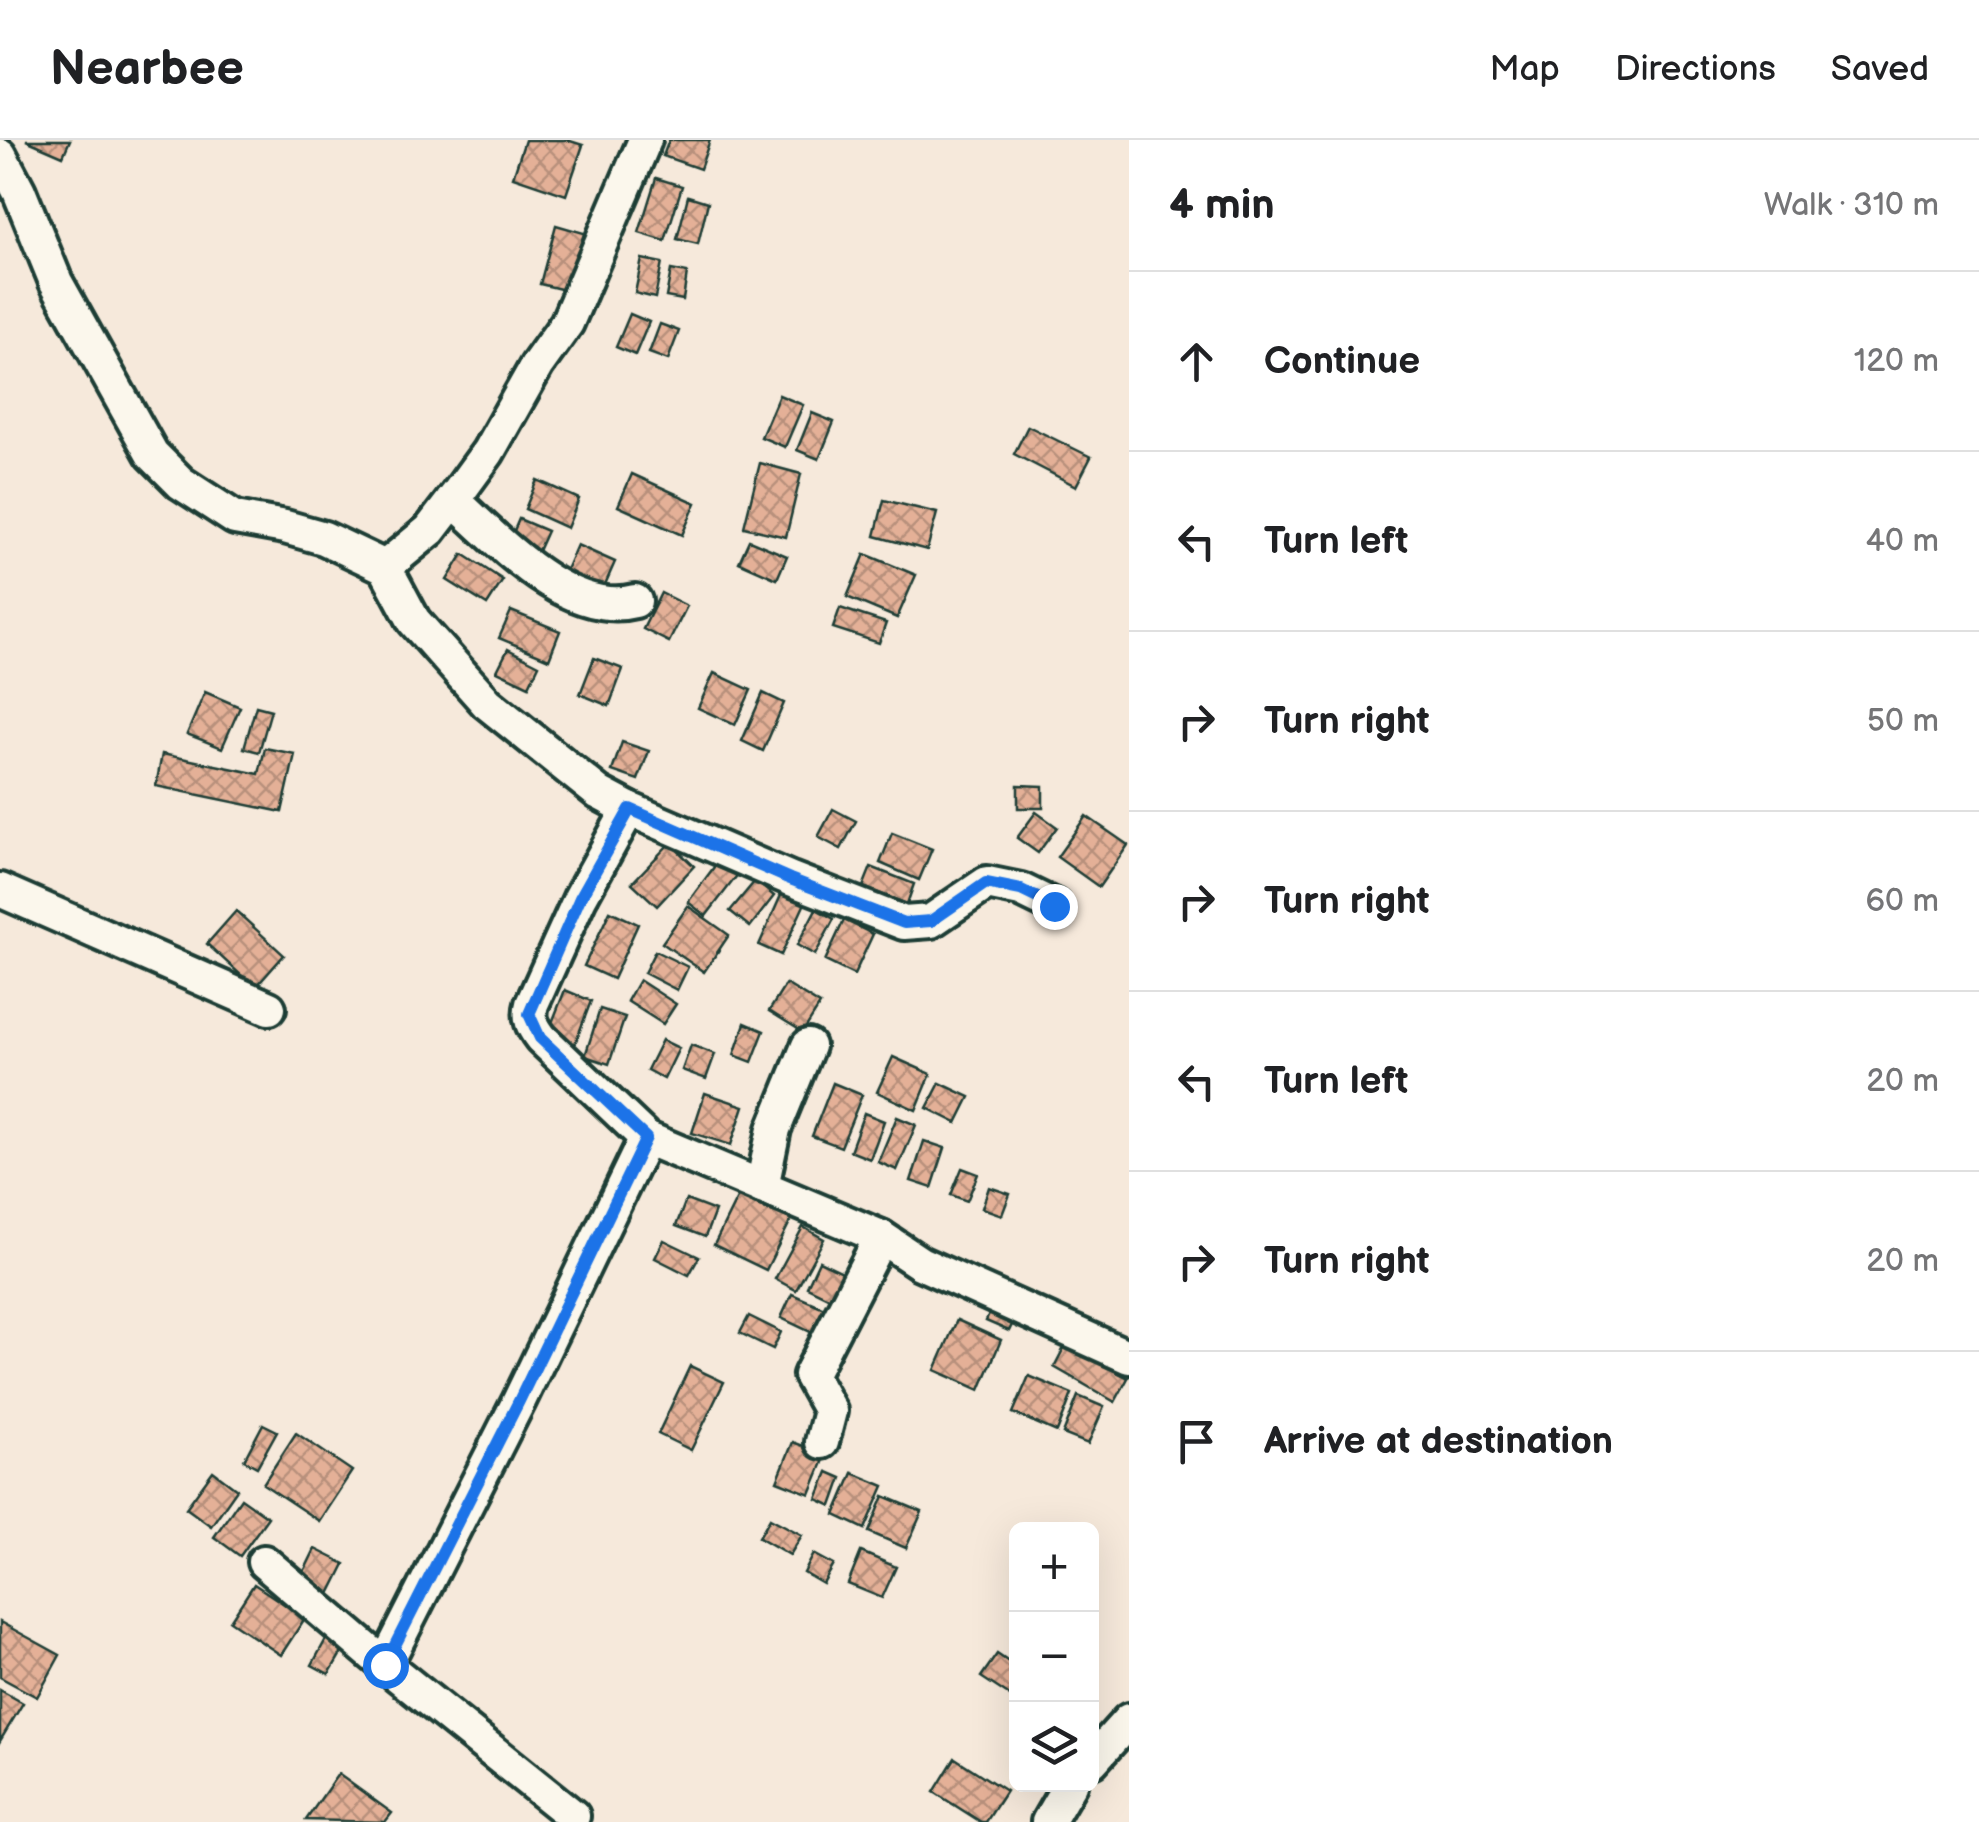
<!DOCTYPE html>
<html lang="en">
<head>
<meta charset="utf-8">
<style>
	:root { --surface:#fff; --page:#f6f6f6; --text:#202124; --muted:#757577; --line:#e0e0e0 }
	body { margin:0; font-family:"Balsamiq Sans",sans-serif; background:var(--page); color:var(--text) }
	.controls { position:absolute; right:30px; bottom:30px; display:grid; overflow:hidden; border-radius:15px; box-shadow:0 10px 40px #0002 }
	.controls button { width:90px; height:90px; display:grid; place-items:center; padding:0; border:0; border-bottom:2px solid var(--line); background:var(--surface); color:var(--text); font:50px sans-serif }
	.stop { position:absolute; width:30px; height:30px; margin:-22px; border:8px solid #1a73e8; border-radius:50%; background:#fff }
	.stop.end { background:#1a73e8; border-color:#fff; box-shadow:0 2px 10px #0008 }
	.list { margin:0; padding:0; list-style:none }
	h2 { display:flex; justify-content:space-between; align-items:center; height:130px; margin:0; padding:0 40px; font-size:42px }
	h2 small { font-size:32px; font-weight:400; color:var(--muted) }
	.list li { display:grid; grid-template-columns:65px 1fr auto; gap:30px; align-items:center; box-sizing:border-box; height:180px; padding:0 40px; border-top:2px solid var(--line) }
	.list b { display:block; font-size:38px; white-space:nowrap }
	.list em { font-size:32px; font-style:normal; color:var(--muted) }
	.icon { flex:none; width:55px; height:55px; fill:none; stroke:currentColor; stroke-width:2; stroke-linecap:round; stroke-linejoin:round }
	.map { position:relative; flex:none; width:1129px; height:1682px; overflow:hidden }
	header { display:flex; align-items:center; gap:60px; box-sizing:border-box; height:140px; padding:0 50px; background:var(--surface); border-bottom:2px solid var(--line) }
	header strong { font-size:48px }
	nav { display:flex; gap:55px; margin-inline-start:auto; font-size:35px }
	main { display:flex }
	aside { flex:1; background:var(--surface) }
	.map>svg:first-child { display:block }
	.building { fill:url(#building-cross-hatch); stroke:#1f3d34; stroke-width:2.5 }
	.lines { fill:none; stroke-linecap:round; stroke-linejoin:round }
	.minor-casing { stroke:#1f3d34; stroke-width:40 }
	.minor { stroke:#fbf7ec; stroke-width:32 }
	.route { stroke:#1a73e8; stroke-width:12 }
</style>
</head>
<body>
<header>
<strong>Nearbee</strong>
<nav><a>Map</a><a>Directions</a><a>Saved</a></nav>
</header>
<main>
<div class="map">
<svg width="1129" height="1682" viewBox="0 0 1129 1682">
	<defs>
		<pattern id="building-cross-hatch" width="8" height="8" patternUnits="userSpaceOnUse" patternTransform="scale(2.5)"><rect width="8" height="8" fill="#e4b097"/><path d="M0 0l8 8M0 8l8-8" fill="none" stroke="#b8907c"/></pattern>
	</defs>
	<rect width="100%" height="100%" fill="#f6e9db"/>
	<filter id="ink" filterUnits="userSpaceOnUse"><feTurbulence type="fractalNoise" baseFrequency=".01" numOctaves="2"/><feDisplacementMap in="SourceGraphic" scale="20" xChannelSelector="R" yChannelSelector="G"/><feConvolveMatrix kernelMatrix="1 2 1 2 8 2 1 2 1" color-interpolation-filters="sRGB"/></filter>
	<g filter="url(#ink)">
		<g class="building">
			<path d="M26,0H70L63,16Z"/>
			<path d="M525,0H567L583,5L566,55L513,37Z"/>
			<path d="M669,0H710L700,29L663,16Z"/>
			<path d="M656,38L682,46L665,101L639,93Z"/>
			<path d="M688,56L708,62L698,104L677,99Z"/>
			<path d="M556,85L584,93L569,151L540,144Z"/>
			<path d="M642,119L662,123L655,158L635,153Z"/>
			<path d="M671,130L687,133L683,160L666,157Z"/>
			<path d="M630,174L649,182L635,215L616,207Z"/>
			<path d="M660,184L679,191L668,220L649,213Z"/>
			<path d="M779,255L803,265L785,307L761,297Z"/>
			<path d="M812,273L834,282L819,319L797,310Z"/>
			<path d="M1028,286L1091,317L1076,346L1014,314Z"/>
			<path d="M760,323L801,334L786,397L744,387Z"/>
			<path d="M632,334L696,363L682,395L618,366Z"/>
			<path d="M537,340L579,359L567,388L525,369Z"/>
			<path d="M884,360L937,373L927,410L875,396Z"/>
			<path d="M519,379L547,391L537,413L510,400Z"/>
			<path d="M749,400L787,416L777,439L739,422Z"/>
			<path d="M577,405L615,422L603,449L565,432Z"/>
			<path d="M463,414L503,440L487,465L447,440Z"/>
			<path d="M865,414L916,435L897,478L847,457Z"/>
			<path d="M661,453L687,466L669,502L643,489Z"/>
			<path d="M840,468L886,483L879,503L833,488Z"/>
			<path d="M511,471L560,491L549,519L499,498Z"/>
			<path d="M508,509L539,525L529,546L497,531Z"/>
			<path d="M594,518L623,529L609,566L580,554Z"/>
			<path d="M714,533L751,550L735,585L698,568Z"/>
			<path d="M205,552L240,567L222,608L187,594Z"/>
			<path d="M763,553L784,563L763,611L742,601Z"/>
			<path d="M256,566L271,570L259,612L244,608Z"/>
			<path d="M622,602L649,611L638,640L612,631Z"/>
			<path d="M265,608L295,614L282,672L156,646L162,614L259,634Z"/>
			<path d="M1018,645L1043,646V668H1018Z"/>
			<path d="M833,669L856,681L841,709L818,697Z"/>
			<path d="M1036,672L1057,687L1038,713L1017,698Z"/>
			<path d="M1086,676L1128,705L1099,747L1057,717Z"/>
			<path d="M892,693L932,709L919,740L880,723Z"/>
			<path d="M670,703L694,726L657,766L632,743Z"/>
			<path d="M720,719L739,733L706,776L688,762Z"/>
			<path d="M871,727L914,744L907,764L863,747Z"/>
			<path d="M755,741L774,756L750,787L730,771Z"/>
			<path d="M782,753L805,763L781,815L759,805Z"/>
			<path d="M688,766L729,795L704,832L662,803Z"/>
			<path d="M816,769L834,779L815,815L797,805Z"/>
			<path d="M236,771L284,815L255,848L207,804Z"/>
			<path d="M610,771L638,784L613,839L584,826Z"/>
			<path d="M844,780L873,794L854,835L825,821Z"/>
			<path d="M655,811L688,827L677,850L644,833Z"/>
			<path d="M639,840L676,864L663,884L627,861Z"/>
			<path d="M786,844L820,865L803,892L769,871Z"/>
			<path d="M565,850L591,861L573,909L546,898Z"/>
			<path d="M600,869L625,877L609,924L585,916Z"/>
			<path d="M745,883L764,891L752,922L734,915Z"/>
			<path d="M662,900L679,908L664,939L647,930Z"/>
			<path d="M691,905L715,914L706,939L682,930Z"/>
			<path d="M893,917L931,934L916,970L877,952Z"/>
			<path d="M833,943L862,955L841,1007L812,996Z"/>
			<path d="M940,943L970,957L957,983L927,968Z"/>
			<path d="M705,953L744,966L731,1005L692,993Z"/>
			<path d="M864,973L884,981L870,1019L850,1011Z"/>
			<path d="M897,977L916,985L897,1030L878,1022Z"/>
			<path d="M924,1001L945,1008L932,1048L911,1041Z"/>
			<path d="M962,1028L978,1034L967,1061L951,1055Z"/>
			<path d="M989,1047L1010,1054L1002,1075L982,1068Z"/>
			<path d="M741,1050L793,1076L766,1130L714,1105Z"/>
			<path d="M686,1060L715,1071L705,1097L676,1086Z"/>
			<path d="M803,1087L824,1099L796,1150L775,1139Z"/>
			<path d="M664,1100L699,1117L689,1135L655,1118Z"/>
			<path d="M819,1121L847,1134L834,1160L807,1147Z"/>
			<path d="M792,1154L831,1171L819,1196L781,1178Z"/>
			<path d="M996,1159L1019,1170L1009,1191L986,1181Z"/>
			<path d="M749,1176L781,1192L773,1209L740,1193Z"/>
			<path d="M957,1180L1001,1200L980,1250L935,1230Z"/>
			<path d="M1066,1204L1128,1238L1115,1262L1054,1227Z"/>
			<path d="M690,1226L724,1242L691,1310L658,1294Z"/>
			<path d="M1029,1236L1072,1254L1057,1292L1013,1273Z"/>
			<path d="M1078,1256L1104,1267L1088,1304L1063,1294Z"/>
			<path d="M263,1284L277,1291L257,1327L244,1320Z"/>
			<path d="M296,1293L352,1331L319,1381L263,1344Z"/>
			<path d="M793,1302L826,1315L810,1354L777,1341Z"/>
			<path d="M213,1331L237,1349L211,1386L186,1368Z"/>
			<path d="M828,1332L842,1338L832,1366L817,1359Z"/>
			<path d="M853,1333L884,1346L865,1389L835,1375Z"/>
			<path d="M884,1356L922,1372L906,1408L869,1392Z"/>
			<path d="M241,1358L268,1377L240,1416L214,1397Z"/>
			<path d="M770,1378L802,1395L790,1415L759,1397Z"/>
			<path d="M315,1409L345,1424L327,1460L298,1444Z"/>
			<path d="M861,1412L896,1427L882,1458L848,1444Z"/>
			<path d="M814,1414L834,1425L823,1444L804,1433Z"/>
			<path d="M254,1444L305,1478L281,1515L230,1481Z"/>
			<path d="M0,1482L60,1515L37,1557L0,1537Z"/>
			<path d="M331,1490L349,1500L329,1534L312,1525Z"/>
			<path d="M997,1514L1016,1527V1560L981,1537Z"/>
			<path d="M0,1550L23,1563L0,1601Z"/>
			<path d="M955,1618L1006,1651L986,1682H981L934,1652Z"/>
			<path d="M338,1634L392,1673L385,1682L306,1680Z"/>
		</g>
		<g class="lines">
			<g class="minor-casing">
				<g id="minor">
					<path d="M0,15L19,51L56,142L152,314L181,343L235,378L285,387L324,398L385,427L414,481L487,563L599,653L629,669L580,758L532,864C528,878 532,886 541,898L646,998L881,1097L920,1123L1129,1217"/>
					<path d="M453,360C499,401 568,478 635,461"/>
					<path d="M385,427L430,390L453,360L488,312L537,225L567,183L645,0"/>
					<path d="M629,669L791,739L904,783L931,781L987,743L1021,750L1054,766"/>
					<path d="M0,750L269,868"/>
					<path d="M762,1047L774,989L808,906"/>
					<path d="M822,1302L830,1271L810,1235L881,1097"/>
					<path d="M264,1422L385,1525L573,1676"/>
					<path d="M385,1525L519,1261L646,998"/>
					<path d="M1092,1621L1129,1580"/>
					<path d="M1048,1682L1070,1644"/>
				</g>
			</g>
			<use href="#minor" class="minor"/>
		</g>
	</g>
	<g class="lines" filter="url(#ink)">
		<path class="route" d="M385,1525L519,1261L646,998L540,898L529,874L580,758L630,669L790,739L904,783L931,781L986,743L1021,750L1054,766"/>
	</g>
</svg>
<div class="controls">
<button>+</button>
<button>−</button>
<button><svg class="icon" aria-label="layers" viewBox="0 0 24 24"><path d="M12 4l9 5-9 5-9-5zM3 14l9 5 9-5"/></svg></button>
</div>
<div class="stop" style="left:385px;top:1525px"></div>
<div class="stop end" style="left:1054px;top:766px"></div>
</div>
<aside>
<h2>4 min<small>Walk · 310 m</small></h2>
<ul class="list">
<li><svg class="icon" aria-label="ahead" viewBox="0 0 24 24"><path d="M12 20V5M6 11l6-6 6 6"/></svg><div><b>Continue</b></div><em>120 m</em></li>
<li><svg class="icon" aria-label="left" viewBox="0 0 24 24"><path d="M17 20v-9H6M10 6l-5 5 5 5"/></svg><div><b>Turn left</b></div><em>40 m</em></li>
<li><svg class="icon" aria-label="right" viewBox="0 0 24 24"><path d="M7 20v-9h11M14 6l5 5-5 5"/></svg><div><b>Turn right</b></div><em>50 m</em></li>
<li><svg class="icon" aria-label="right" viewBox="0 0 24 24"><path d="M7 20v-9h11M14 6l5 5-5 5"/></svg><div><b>Turn right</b></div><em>60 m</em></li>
<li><svg class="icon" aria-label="left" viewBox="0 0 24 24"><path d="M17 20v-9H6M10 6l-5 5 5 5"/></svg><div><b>Turn left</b></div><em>20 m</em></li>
<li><svg class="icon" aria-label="right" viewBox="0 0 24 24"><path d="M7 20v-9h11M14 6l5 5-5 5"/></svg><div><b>Turn right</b></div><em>20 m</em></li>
<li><svg class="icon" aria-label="arrive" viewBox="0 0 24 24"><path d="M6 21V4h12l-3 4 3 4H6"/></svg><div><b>Arrive at destination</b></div></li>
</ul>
</aside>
</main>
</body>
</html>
